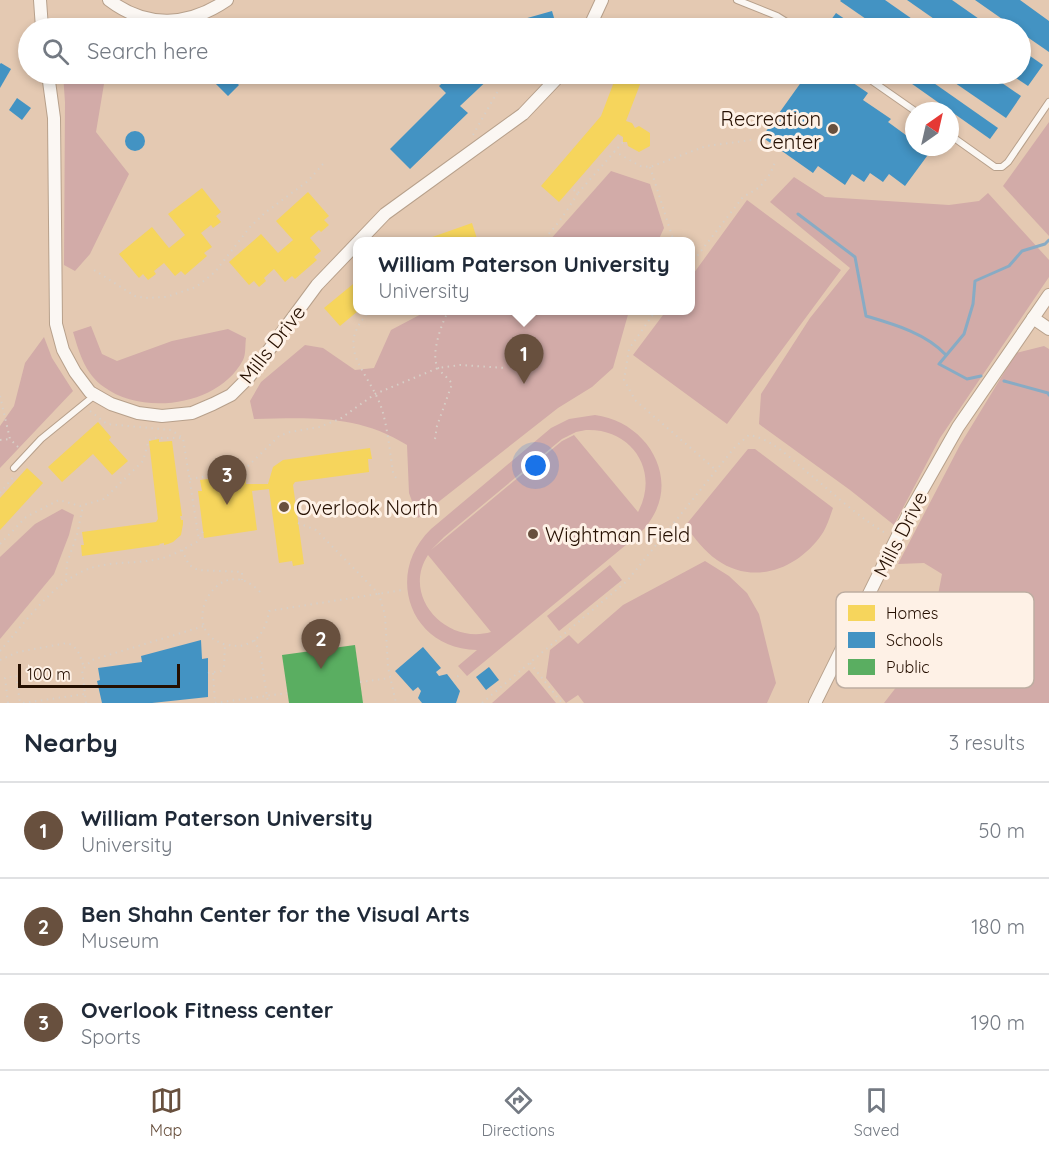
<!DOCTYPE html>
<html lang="en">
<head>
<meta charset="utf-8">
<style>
	:root { --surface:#fff; --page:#f2f2f3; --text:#1f2937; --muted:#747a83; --line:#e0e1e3; --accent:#68503e }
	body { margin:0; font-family:Quicksand,sans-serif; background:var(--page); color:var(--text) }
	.compass { position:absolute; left:905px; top:102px; width:54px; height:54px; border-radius:50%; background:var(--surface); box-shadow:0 3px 9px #0003; rotate:34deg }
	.scale { position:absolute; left:18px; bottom:15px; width:162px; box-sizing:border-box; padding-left:6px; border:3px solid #250f00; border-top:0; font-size:16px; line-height:21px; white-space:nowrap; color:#250f00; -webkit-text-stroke:4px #fef1e6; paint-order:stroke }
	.you { position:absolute; left:536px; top:466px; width:21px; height:21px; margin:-15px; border:4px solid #fff; border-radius:50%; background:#1a73e8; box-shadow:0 0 0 9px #1a73e833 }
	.badge { display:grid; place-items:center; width:39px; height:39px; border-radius:50%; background:var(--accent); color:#fff; font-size:20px; font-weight:700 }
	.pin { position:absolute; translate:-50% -50px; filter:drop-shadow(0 2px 3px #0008) }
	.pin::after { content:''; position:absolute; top:32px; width:21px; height:18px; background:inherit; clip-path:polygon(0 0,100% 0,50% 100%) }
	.popup { position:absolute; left:353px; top:237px; width:342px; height:78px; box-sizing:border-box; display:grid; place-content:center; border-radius:12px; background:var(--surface); filter:drop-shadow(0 2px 4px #0005); font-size:20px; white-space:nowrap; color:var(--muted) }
	.popup b { font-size:22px; color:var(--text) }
	.popup::after { content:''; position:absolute; left:50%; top:100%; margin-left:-12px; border:12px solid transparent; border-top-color:var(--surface) }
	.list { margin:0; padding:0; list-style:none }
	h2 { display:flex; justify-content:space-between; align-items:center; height:78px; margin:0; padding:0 24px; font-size:26px }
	h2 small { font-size:20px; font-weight:400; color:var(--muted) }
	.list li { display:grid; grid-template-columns:39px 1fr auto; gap:18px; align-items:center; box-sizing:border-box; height:96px; padding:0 24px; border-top:2px solid var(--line) }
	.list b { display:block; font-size:22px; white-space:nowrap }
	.list p { margin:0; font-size:20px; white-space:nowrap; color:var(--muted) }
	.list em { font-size:20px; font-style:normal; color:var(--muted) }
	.icon { flex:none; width:33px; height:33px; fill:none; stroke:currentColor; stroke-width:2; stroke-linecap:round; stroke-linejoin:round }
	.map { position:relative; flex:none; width:1049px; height:703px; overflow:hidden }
	.search { position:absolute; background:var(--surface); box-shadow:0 3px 9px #0003; left:18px; right:18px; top:18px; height:66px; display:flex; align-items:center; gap:15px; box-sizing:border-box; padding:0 21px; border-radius:33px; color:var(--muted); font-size:22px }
	.sheet { height:366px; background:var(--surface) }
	nav { display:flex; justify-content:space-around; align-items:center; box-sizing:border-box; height:84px; border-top:2px solid var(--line); background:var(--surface); font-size:16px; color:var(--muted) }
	nav a { display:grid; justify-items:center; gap:3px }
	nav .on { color:var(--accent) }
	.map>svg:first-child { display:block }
	.green { fill:#d2aba8; fill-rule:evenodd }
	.homes { fill:#f6d55c }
	.schools { fill:#4393c3 }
	.public { fill:#5aae61 }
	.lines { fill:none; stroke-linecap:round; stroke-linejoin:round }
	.stream { stroke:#88abc4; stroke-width:3 }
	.lane-casing { stroke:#b7a08b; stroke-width:8 }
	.street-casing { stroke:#b7a08b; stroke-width:14 }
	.path { stroke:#d7cfc7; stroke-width:2; stroke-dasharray:1.5 4.5; stroke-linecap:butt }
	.lane { stroke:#fbf7f3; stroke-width:6 }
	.street { stroke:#fbf7f3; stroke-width:12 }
	.poi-dot { fill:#68503e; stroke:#fef1e6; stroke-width:2 }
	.labels { text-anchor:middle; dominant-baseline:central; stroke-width:6; stroke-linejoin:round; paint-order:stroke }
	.poi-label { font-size:20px; fill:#250f00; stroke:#fef1e6; text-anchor:start }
	.street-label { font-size:20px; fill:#250f00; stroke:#fef1e6 }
	.key { fill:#fef1e6; stroke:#bdada1; stroke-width:1.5 }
	.key-label { font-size:16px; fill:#250f00 }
</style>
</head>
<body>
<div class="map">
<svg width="1049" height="703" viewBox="0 0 1049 703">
	<rect width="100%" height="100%" fill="#e4c9b2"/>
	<g class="green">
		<path d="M63,74H111L104,84L96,132L129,174L90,254L75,271L64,265L65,102Z"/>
		<path d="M1049,122V236L1003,186Z"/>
		<path d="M611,171L650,184L664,228L658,241H549Z"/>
		<path d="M794,177L825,197L949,205L979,201L988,193L1049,260V277L940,438L894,525L850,490L759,424L761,394L810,318L850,268L770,202Z"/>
		<path d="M747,200L841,270L727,424L633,355L666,311L690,310L691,277Z"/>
		<path d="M427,311H629L613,368L592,387L558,408L418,518L409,493L407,445C357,414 310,418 254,419L250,401L261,382L305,345L323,348L355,370L374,368L391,330Z"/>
		<path d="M91,326L102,354L117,361L172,341L228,329L246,338C245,344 246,355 243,360C219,406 143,416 104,387C85,374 79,352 73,332Z"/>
		<path d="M44,337L52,358L73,391L0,468V426L14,406L25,363Z"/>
		<path d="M1044,346L1049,349V703H884L904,677L925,662L942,574L924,563L898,564L960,445L1016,353Z"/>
		<path d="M595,415C645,421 681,476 650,521C647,526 642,531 638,535L467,676L458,666L477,650C410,649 384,574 431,529L551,428L569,419ZM586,430C632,428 660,471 638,512L574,435L562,441L431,550L444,537L562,439L576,432ZM428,555L491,632C446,645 401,596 428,555Z"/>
		<path d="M748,449H755L833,508C830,516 827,527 822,534C798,569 754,586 717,560C704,551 695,538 685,526Z"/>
		<path d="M62,509L74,515L69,535L54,574L0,639V557L35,524Z"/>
		<path d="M705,561L729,576L747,593L759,614L776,683L767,703H584L578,695L566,703L546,678L550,650L569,635L578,644L623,605Z"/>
		<path d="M610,565L622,580L559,631L547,616Z"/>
		<path d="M529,670L556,703H492Z"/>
	</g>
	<g class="homes">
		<path d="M617,74H644L626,121L632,123L635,128L639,126L650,133V146L639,152L628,146L627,142H623V137L618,134L559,202L541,186L601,116Z"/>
		<path d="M202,188L221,212L216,216L221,222L213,228L211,225L201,233L212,247L204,253L207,256L185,275L181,271L175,276L164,263L154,271L156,274L148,280L143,274L139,278L119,254L152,227L169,248L185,235L168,214Z"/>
		<path d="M308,192L329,216L324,220L329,225L321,232L319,230L310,238L321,251L314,257L317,260L295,279L292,276L285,282L274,269L264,278L266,281L259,287L254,281L249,285L229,262L261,234L278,253L293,240L276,221Z"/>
		<path d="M472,223L478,242H421V241Z"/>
		<path d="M358,280V311L340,326L324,308Z"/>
		<path d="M98,422L111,437L109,440L128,461L112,475L93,454L62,482L48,467Z"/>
		<path d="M159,439V442L172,441L182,516H180L181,520H183V524L181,535L173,542L168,544L164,545V543L159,544L160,545L82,556L81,545H84L82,532L156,522L158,519L149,441Z"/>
		<path d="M370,448L372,459H368L369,472L295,482L293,485L304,564L293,566L292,561L279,563L269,489L252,491L257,530L204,538L198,491H202L200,480L245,474L246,484H268L273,467L283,460Z"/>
		<path d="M27,468L43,483L0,530V498Z"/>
	</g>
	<g class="schools">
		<path d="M841,0H885L925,28H879L840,1Z"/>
		<path d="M907,0H952L992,28H947Z"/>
		<path d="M975,0H1020L1049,21V52L1020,32V28H1015Z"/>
		<path d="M552,11L557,28H508L506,24Z"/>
		<path d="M836,13L858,28H834L828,24Z"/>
		<path d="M1020,49L1043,65L1028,86L1010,74H1020Z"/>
		<path d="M1,63L11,69L0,88V64Z"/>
		<path d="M452,74H494L460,106L468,113L410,169L390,149L446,93L439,86Z"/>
		<path d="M807,74H840L868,93L863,100L891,119L888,122L914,141V147H923L930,152L905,186L889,174L883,182L870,173L864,182L852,174L845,185L818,166L813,173L762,137Z"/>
		<path d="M898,74H921L998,128L990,139Z"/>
		<path d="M942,74H989L1021,96L1006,118Z"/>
		<path d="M230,76L239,85L228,96L215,83L221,77L225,81Z"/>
		<path d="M17,98L31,108L22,120L9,110Z"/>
		<circle cx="135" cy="141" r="10"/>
		<path d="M201,640L202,659L208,658V697L152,703H102L97,681L100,680L98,668L142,662L141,656Z"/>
		<path d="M423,647L441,668L436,672L439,676L447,674L460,691L456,703H422L418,698L421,691L418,687L413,691L395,671Z"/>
		<path d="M489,667L499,680L486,690L476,677Z"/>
	</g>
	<path class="public" d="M355,645L363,703H289L282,655Z"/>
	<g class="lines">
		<g class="stream">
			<path d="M798,214L855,257L866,316C893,324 926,333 946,355"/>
			<path d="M981,376L967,379L939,364L964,334L973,304L975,281L1009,266L1022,251L1045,244L1049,240"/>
			<path d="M1004,381L1048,393L1049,395"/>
		</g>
		<g class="lane-casing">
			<g id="lane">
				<path d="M737,0L777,16L796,28"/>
				<path d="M862,74L915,111"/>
				<path d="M950,135L995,167H1002L1008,162L1049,102"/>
				<path d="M14,468L41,439L95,395"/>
			</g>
		</g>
		<g class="street-casing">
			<g id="street">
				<path d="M40,0L42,28"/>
				<path d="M109,0C147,29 189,26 227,0"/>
				<path d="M589,28L602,0"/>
				<path d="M48,74L54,118L56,324L63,350L75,372L90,392L111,404L138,413L162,416L192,413L213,404L231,395L249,377L317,285L385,214L523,114L561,74"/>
				<path d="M1033,318L1049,329"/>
				<path d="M815,703L908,515L958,427L1049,295"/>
			</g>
		</g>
		<g class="path">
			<path d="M473,135L499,89"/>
			<path d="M614,151L640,166L650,167L706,146L752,140"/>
			<path d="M650,167L674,242"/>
			<path d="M578,193L623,142"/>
			<path d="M540,242C556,229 567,210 578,193L571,188"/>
			<path d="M690,265L743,197L760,187L770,174L776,160"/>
			<path d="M94,270L135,296L145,298L166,297L196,287L215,272L250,227L266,212L308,181L323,164"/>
			<path d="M371,310C330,350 372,372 383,413C388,432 390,453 393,472L397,480"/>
			<path d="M656,310L629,349L624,380L635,400L716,470"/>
			<path d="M0,396L10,439L20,449"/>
			<path d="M90,411L107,424L171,430L183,438L199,540"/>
			<path d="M435,439L437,426L452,384C448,377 440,373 437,366C431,352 442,322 449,310"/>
			<path d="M0,440L10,439"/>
			<path d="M190,479L244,470L279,436L290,432L319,427L340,419L375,394L438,368L460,365L506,368"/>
			<path d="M0,493L15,475"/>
			<path d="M298,523L316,530L379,594L385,615L388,667L396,703"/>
			<path d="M0,544L26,517L59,500L80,506L104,499L143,461L149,440L154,438H183"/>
			<path d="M182,550L189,565L198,570L242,572V580"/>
			<path d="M66,581L67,563L77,535L83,506"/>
			<path d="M260,592C219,548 175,630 224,644C232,646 240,647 247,644C261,639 267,625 269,611L403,590"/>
			<path d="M254,640L260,652L268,703"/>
			<path d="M0,651C24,624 53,582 88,569C112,560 141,565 166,557C178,553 188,546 199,541L203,531"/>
			<path d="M0,660L18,652L67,643C79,647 80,657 84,667"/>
			<path d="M530,663L562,703"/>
			<path d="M208,673L221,671L224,666L225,644"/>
			<path d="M213,673L215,703L287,693"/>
			<path d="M453,681L461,673"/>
			<path d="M360,682L390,678"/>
			<path d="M8,703L5,678L16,676L20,703"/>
			<path d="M23,703L85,694"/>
			<path d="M86,703L82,670L92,660L204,626"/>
			<path d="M482,703L627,581L735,447L749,435C772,439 789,457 807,472C833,493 858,517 887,534"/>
		</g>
		<use href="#lane" class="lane"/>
		<use href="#street" class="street"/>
	</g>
	<g class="poi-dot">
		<circle cx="833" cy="129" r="6"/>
		<circle cx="284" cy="507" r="6"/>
		<circle cx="533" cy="534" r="6"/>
	</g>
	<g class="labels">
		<g class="poi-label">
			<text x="821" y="118" text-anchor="end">Recreation<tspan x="821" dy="23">Center</tspan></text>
			<text x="296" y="507">Overlook North</text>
			<text x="545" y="534">Wightman Field</text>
		</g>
		<g class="street-label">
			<text transform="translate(272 344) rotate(-52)">Mills Drive</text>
			<text transform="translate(900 534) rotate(-63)">Mills Drive</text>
		</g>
	</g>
	<rect x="836" y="592" width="198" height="96" rx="9" class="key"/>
	<rect x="848" y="605" width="27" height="16" fill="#f6d55c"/>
	<rect x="848" y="632" width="27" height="16" fill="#4393c3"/>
	<rect x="848" y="659" width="27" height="16" fill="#5aae61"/>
	<g class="key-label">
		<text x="886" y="619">Homes</text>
		<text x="886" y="646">Schools</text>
		<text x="886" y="673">Public</text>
	</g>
</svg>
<svg class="compass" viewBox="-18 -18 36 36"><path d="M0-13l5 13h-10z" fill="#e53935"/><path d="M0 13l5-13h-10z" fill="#747a83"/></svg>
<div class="scale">100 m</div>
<div class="you"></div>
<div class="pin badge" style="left:524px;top:384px">1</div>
<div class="popup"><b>William Paterson University</b>University</div>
<div class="pin badge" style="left:321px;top:669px">2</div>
<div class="pin badge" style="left:227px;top:505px">3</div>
<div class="search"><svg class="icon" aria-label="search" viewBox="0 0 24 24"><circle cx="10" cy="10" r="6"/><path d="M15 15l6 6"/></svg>Search here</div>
</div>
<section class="sheet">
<h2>Nearby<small>3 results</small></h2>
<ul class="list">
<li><span class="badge">1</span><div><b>William Paterson University</b><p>University</p></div><em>50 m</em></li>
<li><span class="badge">2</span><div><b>Ben Shahn Center for the Visual Arts</b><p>Museum</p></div><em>180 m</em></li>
<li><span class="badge">3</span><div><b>Overlook Fitness center</b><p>Sports</p></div><em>190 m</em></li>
</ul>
</section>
<nav>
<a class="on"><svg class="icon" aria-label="map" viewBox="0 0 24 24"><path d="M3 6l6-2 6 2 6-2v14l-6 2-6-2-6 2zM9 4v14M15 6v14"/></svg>Map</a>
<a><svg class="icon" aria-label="directions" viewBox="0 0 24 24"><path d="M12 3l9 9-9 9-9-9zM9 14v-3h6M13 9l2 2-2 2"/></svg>Directions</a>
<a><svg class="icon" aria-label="saved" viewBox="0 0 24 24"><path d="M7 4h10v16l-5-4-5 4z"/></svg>Saved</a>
</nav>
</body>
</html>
